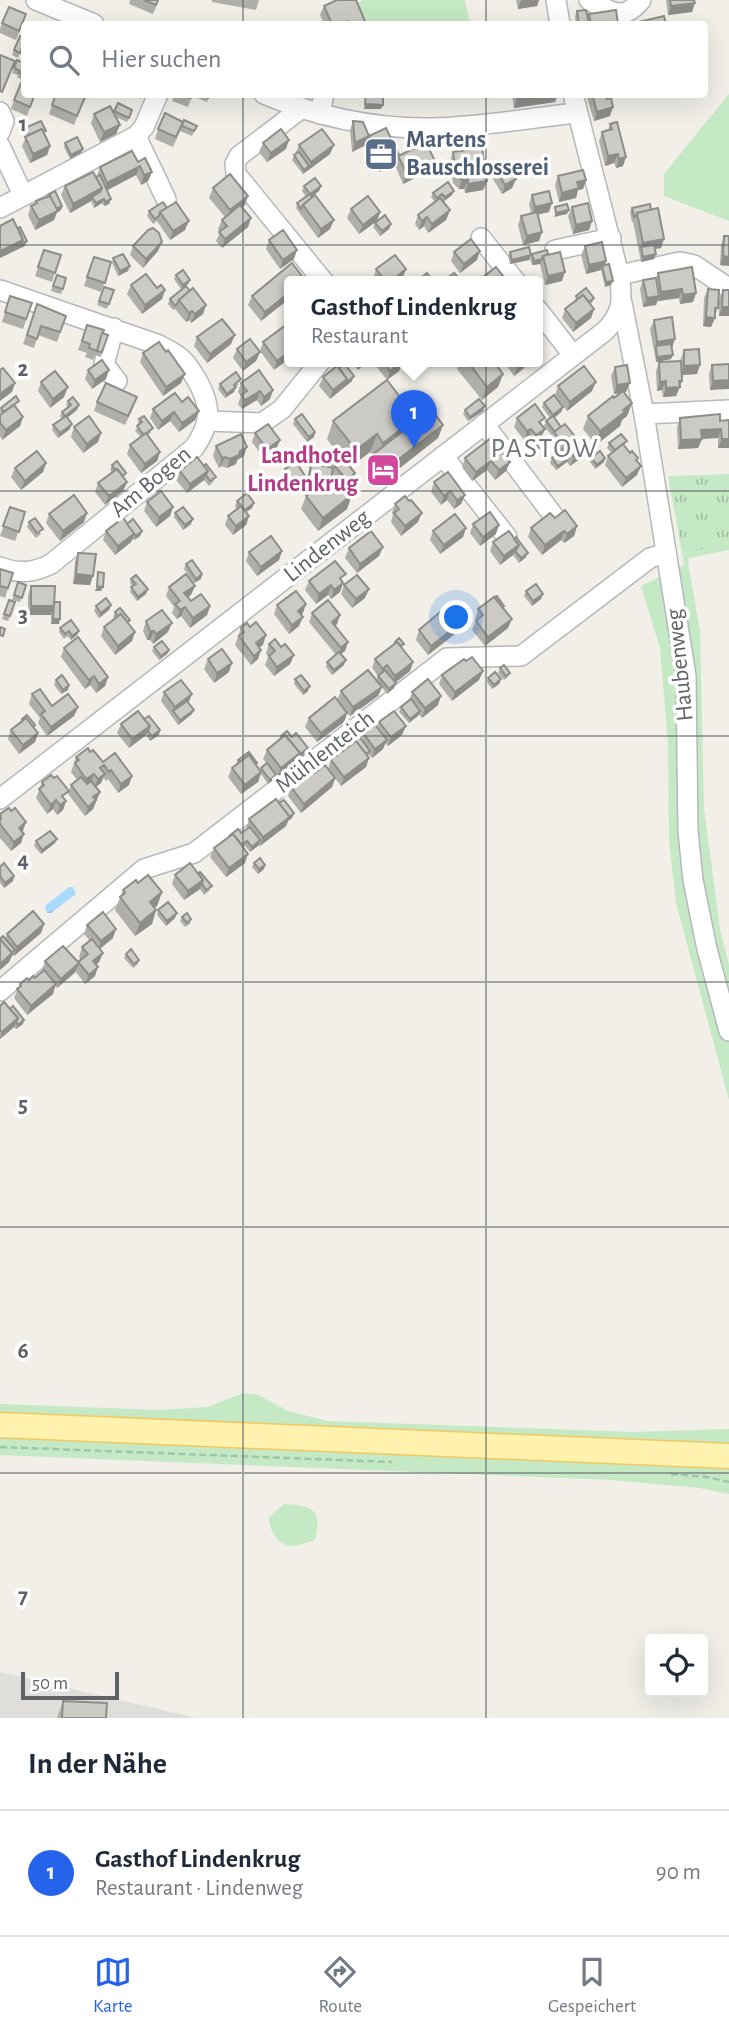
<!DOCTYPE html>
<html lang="de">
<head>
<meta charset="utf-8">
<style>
	:root { --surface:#fff; --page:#f2f2f3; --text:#1f2937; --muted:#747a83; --line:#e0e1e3; --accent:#2563eb }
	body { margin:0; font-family:"Alegreya Sans",sans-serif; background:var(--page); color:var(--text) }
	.controls { position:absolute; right:21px; bottom:21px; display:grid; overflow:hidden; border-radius:7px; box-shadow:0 7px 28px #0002 }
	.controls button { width:63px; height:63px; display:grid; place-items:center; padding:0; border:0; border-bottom:2px solid var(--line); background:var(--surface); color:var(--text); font:35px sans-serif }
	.scale { position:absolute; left:21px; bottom:18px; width:98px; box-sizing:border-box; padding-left:7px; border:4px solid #5f6368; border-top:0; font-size:19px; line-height:24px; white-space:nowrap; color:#5f6368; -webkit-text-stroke:5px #fff; paint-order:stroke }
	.you { position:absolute; left:457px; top:618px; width:24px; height:24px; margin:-18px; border:5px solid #fff; border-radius:50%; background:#1a73e8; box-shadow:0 0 0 10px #1a73e833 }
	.badge { display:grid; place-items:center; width:46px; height:46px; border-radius:50%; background:var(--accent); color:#fff; font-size:23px; font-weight:700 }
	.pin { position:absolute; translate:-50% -58px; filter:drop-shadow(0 2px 4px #0008) }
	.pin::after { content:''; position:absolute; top:37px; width:24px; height:21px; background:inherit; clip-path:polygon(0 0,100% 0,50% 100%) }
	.popup { position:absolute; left:284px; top:276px; width:259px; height:91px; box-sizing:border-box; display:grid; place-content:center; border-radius:7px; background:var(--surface); filter:drop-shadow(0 2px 5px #0005); font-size:23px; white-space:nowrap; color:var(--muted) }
	.popup b { font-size:26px; color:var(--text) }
	.popup::after { content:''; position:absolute; left:50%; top:100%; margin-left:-14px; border:14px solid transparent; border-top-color:var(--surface) }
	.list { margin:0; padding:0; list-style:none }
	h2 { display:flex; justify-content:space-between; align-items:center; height:91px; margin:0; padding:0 28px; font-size:30px }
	h2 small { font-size:23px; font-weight:400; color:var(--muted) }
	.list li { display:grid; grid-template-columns:46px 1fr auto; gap:21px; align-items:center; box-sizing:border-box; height:126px; padding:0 28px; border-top:2px solid var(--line) }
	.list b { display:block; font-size:26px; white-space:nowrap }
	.list p { margin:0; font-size:23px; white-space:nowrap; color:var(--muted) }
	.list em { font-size:23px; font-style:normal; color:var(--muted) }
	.icon { flex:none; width:38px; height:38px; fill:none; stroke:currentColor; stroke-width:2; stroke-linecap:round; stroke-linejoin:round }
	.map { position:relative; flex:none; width:729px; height:1718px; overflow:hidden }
	.search { position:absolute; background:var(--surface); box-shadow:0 7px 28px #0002; left:21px; right:21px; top:21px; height:77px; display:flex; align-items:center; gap:18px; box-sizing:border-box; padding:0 24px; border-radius:7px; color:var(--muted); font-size:26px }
	.sheet { height:217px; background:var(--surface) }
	nav { display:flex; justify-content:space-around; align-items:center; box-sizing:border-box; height:98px; border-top:2px solid var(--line); background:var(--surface); font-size:19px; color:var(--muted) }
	nav a { display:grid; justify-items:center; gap:4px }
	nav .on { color:var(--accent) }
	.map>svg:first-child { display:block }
	.industrial { fill:#e0deda }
	.grass { fill:#c5e8c5 }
	.park { fill:url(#park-tufts) }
	.water { fill:url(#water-ripples) }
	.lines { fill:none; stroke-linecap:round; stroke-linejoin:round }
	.minor-casing { stroke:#b5b8bc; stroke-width:22 }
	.major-casing { stroke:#f2c960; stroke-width:27 }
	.path { stroke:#9cc7a9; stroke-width:2.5; stroke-dasharray:7 3.5; stroke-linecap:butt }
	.minor { stroke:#fff; stroke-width:19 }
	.major { stroke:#fff2af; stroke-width:24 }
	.wall { fill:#afaea9; fill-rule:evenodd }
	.shaded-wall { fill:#8f8d8a }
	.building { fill:#cccac5; stroke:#8f8d8a; stroke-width:2 }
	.grid { fill:none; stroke:#5f6368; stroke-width:2; stroke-opacity:0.55 }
	.labels { text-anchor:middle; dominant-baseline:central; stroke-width:7; stroke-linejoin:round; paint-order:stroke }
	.service-label { font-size:24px; font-weight:bold; fill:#4e5e75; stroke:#fff; text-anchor:start }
	.hotel-label { font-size:24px; font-weight:bold; fill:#b23c85; stroke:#fff; text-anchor:end }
	.street-label { font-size:24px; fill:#5f6368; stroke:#fff }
	.quarter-label { font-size:28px; letter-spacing:2px; fill:#70757a; stroke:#fff }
	.grid-label { font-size:23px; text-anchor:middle; font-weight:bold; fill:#5f6368; stroke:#fff; stroke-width:7; stroke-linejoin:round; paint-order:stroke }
</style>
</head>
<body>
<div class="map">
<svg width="729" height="1718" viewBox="0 0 729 1718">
	<defs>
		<pattern id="park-tufts" width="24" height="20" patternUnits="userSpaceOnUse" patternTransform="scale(1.75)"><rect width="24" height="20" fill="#c5e8c5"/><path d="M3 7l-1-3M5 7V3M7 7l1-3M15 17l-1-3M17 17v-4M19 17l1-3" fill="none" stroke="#a3c0a4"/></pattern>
		<pattern id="water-ripples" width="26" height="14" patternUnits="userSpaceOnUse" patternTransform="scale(1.75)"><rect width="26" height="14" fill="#aadaff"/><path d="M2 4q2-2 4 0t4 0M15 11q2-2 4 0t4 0" fill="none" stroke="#8eb4d2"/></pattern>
	</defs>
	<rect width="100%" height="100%" fill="#f1efe8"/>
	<path class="industrial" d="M0,1672L197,1718H0Z"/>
	<g class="grass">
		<path d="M363,0H465L470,24H366L357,4Z"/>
		<path d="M729,94V221L664,196V174Z"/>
		<path d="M729,544V550L689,558L688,563L700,631L704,809L720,929L729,965V1100L676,903L669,839L668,743L660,648L641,586L684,565L682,553Z"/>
		<path d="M243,1393L258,1395L288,1411L327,1421L633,1432L729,1429V1494L700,1488L611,1480L0,1455V1404L160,1410L208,1407Z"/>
		<path d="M284,1504C312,1505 323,1510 315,1540C308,1542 299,1546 292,1546C278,1546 269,1530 269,1517Z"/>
	</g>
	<path class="park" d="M729,474V544L682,553L668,476Z"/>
	<path class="water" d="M69,887H73L76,894L51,913H47L45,906Z"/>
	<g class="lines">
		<g class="minor-casing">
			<g id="minor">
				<path d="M36,0L94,24"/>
				<path d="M556,0L560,24"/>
				<path d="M589,0C610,11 623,23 641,0"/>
				<path d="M264,94C316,116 375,129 432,128C480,127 529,118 577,113"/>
				<path d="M302,108L239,156L235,164L236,174L324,282"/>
				<path d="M0,112L4,121L0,132"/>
				<path d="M320,114L324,94"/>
				<path d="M136,136L166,199"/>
				<path d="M0,146L23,195"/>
				<path d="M0,208L136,136L144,127L158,94"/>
				<path d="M481,238L516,282"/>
				<path d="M555,250L611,238"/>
				<path d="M619,275L680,262L694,265L724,285L729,287"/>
				<path d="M0,290L159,345C165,348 172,352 178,356C185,361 191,370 195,377C212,405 212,422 194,448L51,564C33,573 19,574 0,567"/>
				<path d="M622,303L644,414L686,676L688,831L693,880L707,949L729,1031"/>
				<path d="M538,310L573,355"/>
				<path d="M114,328L104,364L117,381"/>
				<path d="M644,414L729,410"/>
				<path d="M208,421L262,423L282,409L320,362"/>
				<path d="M484,424L556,519"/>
				<path d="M443,456L507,537"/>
				<path d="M0,799L605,331C623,313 623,300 619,275L573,94"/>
				<path d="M0,991L144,869L194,853L447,658L521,656L650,558L666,553"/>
			</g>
		</g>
		<g class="major-casing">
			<path id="major" d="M0,1425L729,1456"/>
		</g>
		<g class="path">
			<path d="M0,1447L392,1462"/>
			<path d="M671,1474L707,1477L729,1482"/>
		</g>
		<use href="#minor" class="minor"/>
		<use href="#major" class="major"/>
	</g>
	<g class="wall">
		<path d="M130,0H159L153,14L129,4Z"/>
		<path d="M212,0H259L256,10L212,2Z"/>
		<path d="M516,0H539L537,6L518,9Z"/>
		<path d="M666,0H694L692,12L668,15Z"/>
		<path d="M324,6L365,21L364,24H324L320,15Z"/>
		<path d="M9,7L23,24L16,40L0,33V28Z"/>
		<path d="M577,11L588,18L589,14L618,24H576L575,16Z"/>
		<path d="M20,36L24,43L18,58L12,55Z"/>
		<path d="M17,60L24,63V81L17,77L18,75L12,73Z"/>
		<path d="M35,94L27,116L11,109L14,100Z"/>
		<path d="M56,94L86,95L74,125L49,114Z"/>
		<path d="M132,94H143L141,99L131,95Z"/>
		<path d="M175,94H193L188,107L172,101Z"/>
		<path d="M198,94H210L207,102L197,98Z"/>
		<path d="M512,94H558L555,102L514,108Z"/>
		<path d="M586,94H606L610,116L594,121Z"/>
		<path d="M118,103L132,110L127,122L116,117L120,125L116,134L100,142L91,123L94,114L114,113Z"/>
		<path d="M353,121L369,136L399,155L395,164L379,172L366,145L352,152L350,130Z"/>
		<path d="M183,122L197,126L192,136L180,131L173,147L155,139L158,129Z"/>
		<path d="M610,124L623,166L616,168L614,163L605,166L599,141L602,132L608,130Z"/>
		<path d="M25,128L50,146L47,155L30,163L22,146L26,137L24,133Z"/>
		<path d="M65,143L83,149L81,153L70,159L64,147Z"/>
		<path d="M263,143L286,149L267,162L259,152Z"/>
		<path d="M299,145L330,154L303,174L292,160Z"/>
		<path d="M453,152L487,181L483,190L465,193L464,189H459L453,183L450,161Z"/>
		<path d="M398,156L431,170L403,184L395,165Z"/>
		<path d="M138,162L152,172L148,181L141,185L136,175L107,190L111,199L109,204L104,206L102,203L94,208L91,201L70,213L61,195L65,186L97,176L100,167Z"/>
		<path d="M496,170L516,179L512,188L502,194L493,179Z"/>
		<path d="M558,176L586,180L583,189L578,190L576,198L559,202L555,185Z"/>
		<path d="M304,186H321L319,191L311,197L330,229L318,238L296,208L297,203L306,197L302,191Z"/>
		<path d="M213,188L245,205L242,207L251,218L248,227L222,248L216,241L220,232L218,229L222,220L225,217L209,198Z"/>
		<path d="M454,191L452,195L443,202L450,210L446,220L428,233L424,226L419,230L415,224L418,215L435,202L431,197L433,193Z"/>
		<path d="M48,195L62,206L61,210L57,212L54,220L35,230L28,215L31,206L36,204V201L47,198Z"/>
		<path d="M532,195L549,212L538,214L539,241L523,245L518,225L521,216L531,213L529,204Z"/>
		<path d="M572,207L592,221L589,230L573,234L568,216Z"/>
		<path d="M167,208L185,230L170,240L157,221L153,224L147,216L149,211Z"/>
		<path d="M632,208L661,248L655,249L656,254L654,259L641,262L633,222H632L630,212Z"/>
		<path d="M351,209L380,212L377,221L359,234L347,218Z"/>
		<path d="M375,223L391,224L389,229L380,236L373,227Z"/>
		<path d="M724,236H729V266L720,265L721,245Z"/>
		<path d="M269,240L294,259L280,269L266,249Z"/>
		<path d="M133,246L158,251L143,268L130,255Z"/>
		<path d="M585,246L605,265L611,285L605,287L601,270L586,274L581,255Z"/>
		<path d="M44,250L61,255L52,282L35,276Z"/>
		<path d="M454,252L477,260L460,273L451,261Z"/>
		<path d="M510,252L531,255L529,260L510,264L508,256Z"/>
		<path d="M532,254H548L562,281L545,285L540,264L532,265L530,259Z"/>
		<path d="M94,257L111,262L101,292L84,286Z"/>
		<path d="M113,258L128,271L118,276L112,263Z"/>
		<path d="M292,263L305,280L304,282H290V298L261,321L248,305L252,296Z"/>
		<path d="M376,269H406L402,279L398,282H375L373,279Z"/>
		<path d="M658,273L696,293L693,302L680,304L679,298L658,301V300L656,305L643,307L640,289L643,280L656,278Z"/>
		<path d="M57,275L66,278L61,294L51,291Z"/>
		<path d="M176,275L190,280L188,284L181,289L174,279Z"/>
		<path d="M131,285L157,288L165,290L162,299L142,314L127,294Z"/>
		<path d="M104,287L114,290L107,309L97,305Z"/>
		<path d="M708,289L718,308L711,327L703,326L704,298Z"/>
		<path d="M723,290H729V316H719V299Z"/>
		<path d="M190,291L206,305L203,314L191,323L189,320L186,322L175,309L173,310L168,304L170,299Z"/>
		<path d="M10,296L32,303L23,329L2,322Z"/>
		<path d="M576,296L594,298L592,303L590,304L594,309L591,318L573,332L562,318L565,309L575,302Z"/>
		<path d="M37,304L66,316L57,342L38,335L34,348L23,344Z"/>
		<path d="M654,320L672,348L671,359L656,362L650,329Z"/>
		<path d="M87,325L102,333L108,335L101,357L95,355L93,360L85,357L87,353L78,350Z"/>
		<path d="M290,330L274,370L260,351L263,342Z"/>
		<path d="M197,337L231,344L207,363L194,346Z"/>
		<path d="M237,349L260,352L256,361L243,371L233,358Z"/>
		<path d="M684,350L697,374L681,375L680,387L676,396L663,397L662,390L657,391L656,371L659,362L680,361Z"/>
		<path d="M143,353L181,383L163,396L140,362Z"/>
		<path d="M352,362H367L358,370Z"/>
		<path d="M378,362H402L399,371L387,380L416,418L415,422L443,425L438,438L382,482L370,466L374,456L370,452L350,467L355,473L352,482L346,487L347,509L318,531L301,509L306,496L313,490L305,488L310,465L312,460L320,465L330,467L332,463L340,456L327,439L333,421L387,380L376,366ZM332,476L339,484L326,494L325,493H327Z"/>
		<path d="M460,362H494L503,374L498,387L482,400L457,369Z"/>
		<path d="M504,362H527L524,368L514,376Z"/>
		<path d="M729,364L710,390L709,374L712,365Z"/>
		<path d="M615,367L626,392H624L632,403L627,416L622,420L620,426L596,445L583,429L588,416L621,393L614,394L611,376Z"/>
		<path d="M88,370L106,379L92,389L85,379Z"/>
		<path d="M323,377L352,381L330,399L319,386Z"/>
		<path d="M41,382L64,397L50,408L38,391Z"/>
		<path d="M241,383L273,390L270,399L261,406L257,400L242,409L238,404L241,396L238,392Z"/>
		<path d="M220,384H239L235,387L234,392L225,398L218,389Z"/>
		<path d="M558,386L592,391L567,411L555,395Z"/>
		<path d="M68,401L77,410L67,418L70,429L58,438L52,430L53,425L62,419L60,416L62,412L68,407L66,405Z"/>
		<path d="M97,402L134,406L125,425L94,411Z"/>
		<path d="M182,402L199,411L195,420L179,432L170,421L158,430L150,418L153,409Z"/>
		<path d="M544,403L563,407L561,412L554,418L561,427L585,449L581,458L570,466L567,462L556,470L550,463L552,458L559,452L551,442L553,437L544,426L546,421L550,418L542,407Z"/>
		<path d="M18,406L16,407L23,417L20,426L2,440L0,436V415L1,414L0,411L1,408Z"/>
		<path d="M485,406L483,411L468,421L463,414L465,410Z"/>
		<path d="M517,418L542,426L541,438L535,442L539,448L538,452L532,456L523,444L524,440L514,427Z"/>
		<path d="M680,418L720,421L729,420V448H718V438L702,439L698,448L678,449L677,427Z"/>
		<path d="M139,419L151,432L148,435L160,452L157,461L141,473L127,454L130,445L141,437L135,431L139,425L138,423Z"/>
		<path d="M295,419L314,437L307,442L293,424Z"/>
		<path d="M74,427L101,433L98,442L83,453L71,437Z"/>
		<path d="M255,433L280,440L276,449L264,458L252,442Z"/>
		<path d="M609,443L625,446L630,453L638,458L637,461V475L622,487L605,465L608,456L612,453L607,448Z"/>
		<path d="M216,446L244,456L237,460L236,464L227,468L221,466L219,468L213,456Z"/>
		<path d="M465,458L510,462L506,471L495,480L487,470L472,481L462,467Z"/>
		<path d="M591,458L604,462L595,469L590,462Z"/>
		<path d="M46,463L43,472L21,490L11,477L15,468Z"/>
		<path d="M112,465L125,478L127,482L123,491L105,505L95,492L98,483L112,472L110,470Z"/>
		<path d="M204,466L214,481L209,486L204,480L187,493L176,480L180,471Z"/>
		<path d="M285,469L305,476L302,485L292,492L282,478Z"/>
		<path d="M434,482L465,495L461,504L454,509L447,500L441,505L431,492Z"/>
		<path d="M237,501L254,503L252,508L246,512L249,516L246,525L233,535L225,525L228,516L237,509L235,506Z"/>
		<path d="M147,502L173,507L170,516L156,527L144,511Z"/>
		<path d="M395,504L418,522L401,536L391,522L393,515L392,513Z"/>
		<path d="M10,507L25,512L15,541L0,536Z"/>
		<path d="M175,513L191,524L183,530L174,517Z"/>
		<path d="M49,514L84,522L60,541L46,523Z"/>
		<path d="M555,518L577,526L574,536L564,543L561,540L542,555L528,537L531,528Z"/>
		<path d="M29,522L41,534L36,538L27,527Z"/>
		<path d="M127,524L142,531L140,536L134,540L133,539L131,542L115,555L103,540L106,531Z"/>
		<path d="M473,524L496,534L480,546L470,533Z"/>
		<path d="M466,528L463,537L440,554L430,540L433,531Z"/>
		<path d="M509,531L526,557L519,563L513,555L500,565L490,551L493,542Z"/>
		<path d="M349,548L379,556L357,573L345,558Z"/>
		<path d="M282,551L279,560L257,576L246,561L249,552Z"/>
		<path d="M78,553L90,585L73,584L75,562Z"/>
		<path d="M186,564L202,574L201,579L194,583L184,569Z"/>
		<path d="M0,569L13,573L5,598L0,596Z"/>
		<path d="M131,579L148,589L146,594L137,601L130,592L132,586L130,583Z"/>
		<path d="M309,581L343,582L340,592L331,599L328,595L316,604L305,590Z"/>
		<path d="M18,582L26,585L20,602L12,600Z"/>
		<path d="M344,585L365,598L352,608L341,594Z"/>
		<path d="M31,586L54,602L59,624H51V614L28,615V595Z"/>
		<path d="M169,587L191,595L188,597L191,601L210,606L207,615L190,628L181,616L177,619L172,613L174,607L166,596Z"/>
		<path d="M526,591L543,594L541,599L532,606L524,596Z"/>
		<path d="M9,600L15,602L8,621L2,619Z"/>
		<path d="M111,605L109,610L99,618L94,611L96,606Z"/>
		<path d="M277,605L303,613L301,615L299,626L289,634L274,614Z"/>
		<path d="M504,606L503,609L508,628L485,646L472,630L476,620L475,619L478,609Z"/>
		<path d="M448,609L464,623L458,628L456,633L428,655L416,640L419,630Z"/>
		<path d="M115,612L130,620L128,623L132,641L115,655L101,636L104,627L115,618L113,617Z"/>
		<path d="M312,613L340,615L337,624L335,626L348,642L345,651L341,654L344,665L332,675L326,667L327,662L336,655L309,622Z"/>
		<path d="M146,621L168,632L153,644L150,640H147L143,631Z"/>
		<path d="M60,628L79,631L77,635L71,640L67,636L64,639L59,632Z"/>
		<path d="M241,628L263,645L259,647L258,659L251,665L235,645Z"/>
		<path d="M395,642L402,649L413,662L410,671L395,683L394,688L387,694L382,687L378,696L350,716L347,713L344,722L317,742L305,727L309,718L337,700L341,691L376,680L378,676L372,668L375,659L394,644Z"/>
		<path d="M269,644L281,647L294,655L290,664L274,676L265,665L268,657L266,653Z"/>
		<path d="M154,647L169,650L167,654L159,660L152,651Z"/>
		<path d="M64,648L108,677L105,686L96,693L90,685L85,689L61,657Z"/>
		<path d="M208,659L229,672L214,683L204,669Z"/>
		<path d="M466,661L483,671L479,680L452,701L439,684L442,675Z"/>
		<path d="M500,668L508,677L504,680L498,673Z"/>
		<path d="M488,678L501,679L499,684L492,689L487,682Z"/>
		<path d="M295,679L308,691L303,695L294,684Z"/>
		<path d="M56,680L69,685L68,690L61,694L54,685Z"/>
		<path d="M164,692L189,703L192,714L178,725L161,701Z"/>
		<path d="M412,692L438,705L422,718L419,714L409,723L399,712L401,707L409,701Z"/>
		<path d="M32,694L52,706L78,707L74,716L47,736L38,723L40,718L29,704Z"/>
		<path d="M22,719L35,725L34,728L38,733L35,742L19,754L8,739L11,730L21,723Z"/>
		<path d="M144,719L159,735L150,741L146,735L129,748L117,733L121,724Z"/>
		<path d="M379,722L402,735L388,746L385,743L383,749L372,758L369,754L366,767L341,786L335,778L332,787L301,813L288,796L291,787L315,773L328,769L331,760L351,745L352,742L362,740L364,734L377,728Z"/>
		<path d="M281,736L292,737L308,748L306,753L298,759L297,763L277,777L276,775L274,779L268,784L261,774L258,782L241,794L228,777L232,768L236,765L238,760L256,765L260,771L261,768L267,764L263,759L267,750L279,740Z"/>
		<path d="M90,752L129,785L118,793L108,779L106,781L103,777L101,783L96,787L100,792L93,809L85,816L68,794L71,785L77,780L71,772L76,757Z"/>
		<path d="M42,782L66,801L63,810L57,815L53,809L47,814L36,798Z"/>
		<path d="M279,803L294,813L292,818L288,821L286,826L260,846L259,845L250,852L245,846L243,847L245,863L226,877L210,857L214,848L246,829L249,819Z"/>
		<path d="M0,814L23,832L21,843L11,851L0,838Z"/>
		<path d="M57,839L55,843L41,854L34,846L36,841Z"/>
		<path d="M254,863L265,865L264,869L258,874L252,867Z"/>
		<path d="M0,867L14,876L13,881L4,888L0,883Z"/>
		<path d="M198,873L210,890L204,895L200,889L184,900L172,884L175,875Z"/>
		<path d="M138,883L162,892L157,906L154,908L156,910L152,924L135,936L115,910L123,890Z"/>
		<path d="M158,910L175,918L166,926L157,915Z"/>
		<path d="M182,917L191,919L190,924L185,927L180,921Z"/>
		<path d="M44,924L41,933L14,956L13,955L11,957L9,962L0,970V938L5,939L7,934Z"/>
		<path d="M87,925L113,938L100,949L103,953L99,962L96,965L95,976L85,984L76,972L57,988L55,986L53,994L27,1015L14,998L20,984L35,978L43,972L42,971L45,961L78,962L81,960L79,957L82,947L90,941L84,934Z"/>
		<path d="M126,954L139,960L138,964L133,968L124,958Z"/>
		<path d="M0,1006L23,1024L16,1029L14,1027L0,1039Z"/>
		<path d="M63,1701L106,1718H57Z"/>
	</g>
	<g class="shaded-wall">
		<path d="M521,0H539L537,6L518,9Z"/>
		<path d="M695,3L692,12L668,15L671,6Z"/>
		<path d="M536,94H558L555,102L514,108L517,99L535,97Z"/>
		<path d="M365,104L383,105L381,109H364Z"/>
		<path d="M613,107L610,116L594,121L597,112Z"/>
		<path d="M120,125L116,134L100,142L104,132Z"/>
		<path d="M369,136L366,145L352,152L355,143Z"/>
		<path d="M289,140L286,149L267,162L271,153Z"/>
		<path d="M334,145L330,154L303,174L304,170L309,166L311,162Z"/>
		<path d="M50,146L47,155L30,163L33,154Z"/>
		<path d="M83,149L81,153L70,159L71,155Z"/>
		<path d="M618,154L614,163L605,166L608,156Z"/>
		<path d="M399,155L395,164L379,172L382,163Z"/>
		<path d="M626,157L623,166L616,168L619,159Z"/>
		<path d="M435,161L431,170L403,184L407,174Z"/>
		<path d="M140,166L136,175L104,192L107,183Z"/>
		<path d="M152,172L148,181L141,185L144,175Z"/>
		<path d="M468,179L464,189H459L462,180Z"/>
		<path d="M516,179L512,188L502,194L505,185Z"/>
		<path d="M586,180L583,189L578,190L576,198L559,202L562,193L577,182Z"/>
		<path d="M487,181L483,190L465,193L468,184Z"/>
		<path d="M321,186L319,191L308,199L310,194Z"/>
		<path d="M102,188L98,197H92L91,201L70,213L73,204Z"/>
		<path d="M454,191L452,195L443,202L445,197Z"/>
		<path d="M248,196L245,205L227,219L230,210Z"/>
		<path d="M104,199L102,203L94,208L96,203Z"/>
		<path d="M111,199L109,204L104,206L105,202Z"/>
		<path d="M552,203L549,212L532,216L535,207Z"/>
		<path d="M62,206L61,210L57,212L54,220L35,230L39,220L55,209Z"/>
		<path d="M450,210L446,220L428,233L432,224Z"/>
		<path d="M569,210L567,214L554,217L556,213Z"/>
		<path d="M380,212L377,221L359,234L363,225Z"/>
		<path d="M427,217L424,226L419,230L422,221Z"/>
		<path d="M251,218L248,227L222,248L225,239Z"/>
		<path d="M334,220L330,229L318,238L321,229Z"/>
		<path d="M189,221L185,230L170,240L173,231Z"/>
		<path d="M592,221L589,230L573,234L576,225Z"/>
		<path d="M391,224L389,229L380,236L382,231Z"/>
		<path d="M542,232L539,241L523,245L527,236Z"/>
		<path d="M664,239L661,248L642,251L641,247L643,243Z"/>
		<path d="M23,240L27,241L25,246L0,258V251Z"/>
		<path d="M162,242L158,251L143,268L146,259Z"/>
		<path d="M297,250L294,259L280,269L283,260Z"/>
		<path d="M480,251L477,260L460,273L464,264Z"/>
		<path d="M656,254L654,259L641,262L643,257Z"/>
		<path d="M531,255L529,260L510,264L512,260Z"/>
		<path d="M723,256L729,257V266L720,265Z"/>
		<path d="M542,259L540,264L532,265L534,261Z"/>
		<path d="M606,261L603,269L602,266L601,270L586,274L589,265Z"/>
		<path d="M130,266L128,271L118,276L120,271Z"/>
		<path d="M406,269L402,279L398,282H390Z"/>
		<path d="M565,272L562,281L545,285L548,276Z"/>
		<path d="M190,280L188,284L181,289L183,285Z"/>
		<path d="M613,281L611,285L605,287L606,282Z"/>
		<path d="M682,289L679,298L658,301L661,292Z"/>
		<path d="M165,290L162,299L142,314L145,305Z"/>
		<path d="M290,292V298L261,321L265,312Z"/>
		<path d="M696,293L693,302L680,304L683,295Z"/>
		<path d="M659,296L656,305L643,307L647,298Z"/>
		<path d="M206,305L203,314L191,323L195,314Z"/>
		<path d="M722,307H729V316H719Z"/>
		<path d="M594,309L591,318L573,332L576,323Z"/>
		<path d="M192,311L189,320L186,322L189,313Z"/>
		<path d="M706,317L715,318L711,327L703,326Z"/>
		<path d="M235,335L231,344L207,363L210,354Z"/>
		<path d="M675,339L672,348L656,346L657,342Z"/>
		<path d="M290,351V358L274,370L277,361Z"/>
		<path d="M260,352L256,361L243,371L246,362Z"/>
		<path d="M673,355L671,359L656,362L657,357Z"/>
		<path d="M360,362H367L358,370Z"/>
		<path d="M402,362L399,371L387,380L390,371Z"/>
		<path d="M523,362H527L524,368L514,376L518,366Z"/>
		<path d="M700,365L697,374L681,375L684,366Z"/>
		<path d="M109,370L106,379L92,389L95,380Z"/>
		<path d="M185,374L181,383L163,396L166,387Z"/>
		<path d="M503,374L498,387L482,400L487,387Z"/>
		<path d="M354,376L352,381L330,399L333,390L347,379Z"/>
		<path d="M729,380V389L710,390L713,381Z"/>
		<path d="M666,381L662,390L657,391L660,382Z"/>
		<path d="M679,381H682L676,396L663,397L666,388Z"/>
		<path d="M596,382L592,391L567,411L570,402Z"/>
		<path d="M15,383L12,392L0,401V394Z"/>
		<path d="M630,383L626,392L614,394L617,385Z"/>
		<path d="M68,387L64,397L50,408L53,399Z"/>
		<path d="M236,387L234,392L225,398L227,394Z"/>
		<path d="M273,390L270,399L261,406L264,397Z"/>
		<path d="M260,391L257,400L242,409L245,400Z"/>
		<path d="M632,403L627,416L622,420L620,426L596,445L600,431Z"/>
		<path d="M79,405L77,410L63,421L65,416Z"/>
		<path d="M485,406L483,411L468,421L470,417Z"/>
		<path d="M563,407L561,412L552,420L553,415Z"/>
		<path d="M199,411L195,420L179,432L182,423Z"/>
		<path d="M174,412L170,421L158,430L162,421Z"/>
		<path d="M23,417L20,426L2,440L6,430Z"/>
		<path d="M416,418L410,435L378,457L383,443Z"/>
		<path d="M72,424L70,429L58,438L60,433Z"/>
		<path d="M443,425L438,438L382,482L387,468Z"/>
		<path d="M531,429L528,438L524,440L527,431Z"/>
		<path d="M545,429L541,438L533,444L536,435Z"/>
		<path d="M721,429L718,438L698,439L701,430Z"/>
		<path d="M315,432L314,437L307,442L309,437Z"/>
		<path d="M101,433L98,442L83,453L87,444Z"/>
		<path d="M377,434L370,452L349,468L356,450Z"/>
		<path d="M702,439L698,448L678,449L681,440Z"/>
		<path d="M722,439H729V448H718Z"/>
		<path d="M280,440L276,449L264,458L267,449Z"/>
		<path d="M247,447L244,456L237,460L236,464L227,468L230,459Z"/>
		<path d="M585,449L581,458L570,466L574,457Z"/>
		<path d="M160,452L157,461L141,473L145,464Z"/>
		<path d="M225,457L221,466L219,468L222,458Z"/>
		<path d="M569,458L567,462L556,470L558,466Z"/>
		<path d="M605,458L604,462L595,469L597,465Z"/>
		<path d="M491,461L487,470L472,481L476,472Z"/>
		<path d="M510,462L506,471L495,480L499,470Z"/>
		<path d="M46,463L43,472L21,490L25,481Z"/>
		<path d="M641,466L637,475L622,487L626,478Z"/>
		<path d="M208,471L204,480L187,493L190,484Z"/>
		<path d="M355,473L352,482L343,489L347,480Z"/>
		<path d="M305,476L302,485L292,492L295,483Z"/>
		<path d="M127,482L123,491L105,505L109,496Z"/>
		<path d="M450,491L447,500L441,505L444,496Z"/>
		<path d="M352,495L347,509L318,531L323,518Z"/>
		<path d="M465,495L461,504L454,509L457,500Z"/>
		<path d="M254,503L252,508L242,515L244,511Z"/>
		<path d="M173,507L170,516L156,527L159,517Z"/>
		<path d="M87,513L84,522L60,541L63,531Z"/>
		<path d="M422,513L418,522L401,536L405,526Z"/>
		<path d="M249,516L246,525L233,535L236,526Z"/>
		<path d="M193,519L191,524L183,530L185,525Z"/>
		<path d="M499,525L496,534L480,546L483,537Z"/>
		<path d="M577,526L574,536L564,543L567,534Z"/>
		<path d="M466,528L463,537L440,554L444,545Z"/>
		<path d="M142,531L140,536L134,540L136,536Z"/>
		<path d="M564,531L561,540L542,555L545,545Z"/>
		<path d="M135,533L131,542L115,555L118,546Z"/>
		<path d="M519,545L513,555L500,565L504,556Z"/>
		<path d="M383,547L379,556L357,573L360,564Z"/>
		<path d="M282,551L279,560L257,576L261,567Z"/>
		<path d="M528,553L526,557L519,563L521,558Z"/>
		<path d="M76,574L93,576L90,585L73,584Z"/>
		<path d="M202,574L201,579L194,583L196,579Z"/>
		<path d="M343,583L340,592L331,599L334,590Z"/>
		<path d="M331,585L328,595L316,604L319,594Z"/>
		<path d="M97,586L103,587L101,591H95Z"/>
		<path d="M195,586L191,595L181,602L184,593Z"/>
		<path d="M148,589L146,594L137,601L138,597Z"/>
		<path d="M369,589L365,598L352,608L356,599Z"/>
		<path d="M543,594L541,599L532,606L533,601Z"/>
		<path d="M306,604L303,613L295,620L298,611Z"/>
		<path d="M111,605L109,610L99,618L101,613Z"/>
		<path d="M31,606H54L51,615H28Z"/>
		<path d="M210,606L207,615L190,628L193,618Z"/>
		<path d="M185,607L181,616L177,619L180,610Z"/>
		<path d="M467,614L464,623L458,628L456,633L428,655L431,646L457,622Z"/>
		<path d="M340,615L337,624L329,631L332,622Z"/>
		<path d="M303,617L299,626L289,634L292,625Z"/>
		<path d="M53,619H60L59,624H51Z"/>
		<path d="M512,619L508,628L485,646L488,637Z"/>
		<path d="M172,623L168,632L153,644L156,634Z"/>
		<path d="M79,631L77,635L71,640L72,636Z"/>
		<path d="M150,631H154L150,640H147Z"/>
		<path d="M135,632L132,641L115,655L118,646Z"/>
		<path d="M266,635L263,645L253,652L256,643Z"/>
		<path d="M348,642L345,651L337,657L341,648Z"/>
		<path d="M169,650L167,654L159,660L161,656Z"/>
		<path d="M261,650L258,659L251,665L254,656Z"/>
		<path d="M294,655L290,664L274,676L277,667Z"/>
		<path d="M346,660L344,665L332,675L334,670Z"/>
		<path d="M413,662L410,671L392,685L395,676Z"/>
		<path d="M232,663L229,672L214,683L217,673Z"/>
		<path d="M483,671L479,680L452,701L455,692Z"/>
		<path d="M94,676L90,685L85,689L89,680Z"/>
		<path d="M108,677L105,686L96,693L99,684Z"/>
		<path d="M501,679L499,684L492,689L494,685Z"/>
		<path d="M396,683L394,688L387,694L389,689Z"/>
		<path d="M69,685L68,690L61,694L63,690Z"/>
		<path d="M310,686L308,691L303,695L304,691Z"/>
		<path d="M382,687L378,696L350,716L353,707Z"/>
		<path d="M192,694L188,704L173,711L175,707Z"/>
		<path d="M441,696L438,705L422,718L425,708Z"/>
		<path d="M78,707L74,716L47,736L51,727Z"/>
		<path d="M194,710L192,714L178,725L180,720Z"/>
		<path d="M420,711L419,715L409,723L410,719Z"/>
		<path d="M347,713L344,722L317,742L321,733Z"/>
		<path d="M150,726L146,735L129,748L132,739Z"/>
		<path d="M406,726L402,735L388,746L391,737Z"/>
		<path d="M160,730L159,735L150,741L152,736Z"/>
		<path d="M38,733L35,742L19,754L23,745Z"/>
		<path d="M387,740L383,749L372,758L375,749Z"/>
		<path d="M308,748L306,753L298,759L297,763L277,777L281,768Z"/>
		<path d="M369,758L366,767L341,786L344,777Z"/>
		<path d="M261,772L258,782L241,794L245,785Z"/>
		<path d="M94,774L90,783L83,788L86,779Z"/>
		<path d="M105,774L101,783L94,788L98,779Z"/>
		<path d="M276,775L274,779L268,784L270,780Z"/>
		<path d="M132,776L129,785L118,793L121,784Z"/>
		<path d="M335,778L332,787L301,813L304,804Z"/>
		<path d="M100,792L93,809L85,816L93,797Z"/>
		<path d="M56,800L53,809L47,814L51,805Z"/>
		<path d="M66,801L63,810L57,815L60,805Z"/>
		<path d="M294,813L292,818L288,821L286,826L260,846L263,837Z"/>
		<path d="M26,822L23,831L16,837L19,828Z"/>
		<path d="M24,834L21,843L11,851L14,842Z"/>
		<path d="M57,839L55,843L41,854L42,850Z"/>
		<path d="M260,840L259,845L250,852L252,847Z"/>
		<path d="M248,854L245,863L226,877L229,868Z"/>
		<path d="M265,865L264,869L258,874L259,869Z"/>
		<path d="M14,876L13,881L4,888L5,883Z"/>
		<path d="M203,880L200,889L184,900L188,891Z"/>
		<path d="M162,892L157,906L145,915L150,902Z"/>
		<path d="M156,910L152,924L135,936L140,923Z"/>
		<path d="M177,913L175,918L166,926L167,921Z"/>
		<path d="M44,924L41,933L14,956L17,947Z"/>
		<path d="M116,929L113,938L98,950L101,941Z"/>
		<path d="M15,950L9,962L0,970V964Z"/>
		<path d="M103,953L99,962L89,970L93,961Z"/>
		<path d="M79,963L75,972L57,988L61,979Z"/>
		<path d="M98,967L95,976L85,984L89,975Z"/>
		<path d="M56,984L53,994L27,1015L31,1006Z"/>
		<path d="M18,1018L14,1027L0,1039L2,1032Z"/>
		<path d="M24,1020L23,1024L16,1029L18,1025Z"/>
	</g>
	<g class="building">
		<path d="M144,0H158L156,5Z"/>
		<path d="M337,0H356L365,21L358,24H350L348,21L340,24H332L324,6Z"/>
		<path d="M670,0H694L695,3L671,6Z"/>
		<path d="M9,7L26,14L19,31L2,23Z"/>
		<path d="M586,10L589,24H579L577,11Z"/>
		<path d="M616,10L618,24H591L589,14Z"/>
		<path d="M664,16L666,24H640L639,22Z"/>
		<path d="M20,36L24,38V42L20,53L14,50Z"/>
		<path d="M0,55L15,61L2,92L0,91Z"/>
		<path d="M17,60L24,63V75L19,73L20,71L14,68Z"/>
		<path d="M21,83L24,84V94H35L30,107L14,100Z"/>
		<path d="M56,94H85L86,95L77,116L52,105Z"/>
		<path d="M183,94H193L191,98Z"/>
		<path d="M200,94H210L208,98Z"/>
		<path d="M366,94L383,95V105L365,104Z"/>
		<path d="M517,94H535V97L517,99Z"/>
		<path d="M592,94H606L607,99L611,98L613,107L597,112Z"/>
		<path d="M118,103L132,110L129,118L114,111Z"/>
		<path d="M110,106L120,125L104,132L94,114Z"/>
		<path d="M165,113L183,122L176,137L158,129Z"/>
		<path d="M184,120L197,126L194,131L182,126Z"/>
		<path d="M41,121L46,131L43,132L42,129L29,135L25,128Z"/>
		<path d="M353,121L363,122L369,136L355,143Z"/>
		<path d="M617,122L626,157L619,159L618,154L608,156L602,132L612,129L610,124Z"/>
		<path d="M386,128L399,155L382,163L369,136Z"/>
		<path d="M42,129L50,146L33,154L25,137Z"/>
		<path d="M281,129L289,140L271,153L263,143Z"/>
		<path d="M322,129L334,145L311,162L299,145Z"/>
		<path d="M77,137L83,149L71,155L65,143Z"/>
		<path d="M426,143L435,161L407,174L398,156Z"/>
		<path d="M482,148L487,181L468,184V179L462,180L456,174L453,152Z"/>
		<path d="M132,151L138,162L145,158L152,172L144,175L140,166L107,183L100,167Z"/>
		<path d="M299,152L309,166L304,170L294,155Z"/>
		<path d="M507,164L516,179L505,185L496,170Z"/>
		<path d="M583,170L586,180L577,182L579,188L562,193L558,176Z"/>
		<path d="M93,172L102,188L73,204L65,186Z"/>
		<path d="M230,174L248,196L230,210L213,188Z"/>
		<path d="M100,175L111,199L105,202L104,199L96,203L92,197L100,192L102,188L96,177Z"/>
		<path d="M315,178L321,186L310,194L304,186Z"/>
		<path d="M448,182L454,191L445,197L442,194L437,198L433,193Z"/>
		<path d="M55,191L62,206L56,209L50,196L49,197L48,195Z"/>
		<path d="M549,191L552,203L535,207L532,195Z"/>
		<path d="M310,194L312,198L303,205L301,209L297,203Z"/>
		<path d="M315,195L334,220L321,229L303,205Z"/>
		<path d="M50,196L58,211L39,220L31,206L37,203L36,201Z"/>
		<path d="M368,196L380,212L363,225L351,209Z"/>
		<path d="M440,198L450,210L432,224L427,217L422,221L418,215Z"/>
		<path d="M163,202L167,208L160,212L159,216L155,219L149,211Z"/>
		<path d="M176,202L189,221L173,231L160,212Z"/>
		<path d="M588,203L592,221L576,225L572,207Z"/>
		<path d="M567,204L569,210L556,213L555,207Z"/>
		<path d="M650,204L651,210L637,213L635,217H634L632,208Z"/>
		<path d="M240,205L251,218L225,239L219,232L227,226L222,220Z"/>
		<path d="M658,208L664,239L643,243L637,213Z"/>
		<path d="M537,212L542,232L527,236L521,216Z"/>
		<path d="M385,215L391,224L382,231L375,223Z"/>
		<path d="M13,219L23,240L0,251V226Z"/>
		<path d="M20,227L27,241L21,244L23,240L18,228Z"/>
		<path d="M153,228L159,233L162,242L146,259L133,246L148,230Z"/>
		<path d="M283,230L297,250L283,260L269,240Z"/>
		<path d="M724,236H729V257L723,256Z"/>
		<path d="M471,239L480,251L464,264L454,252Z"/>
		<path d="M602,242L606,261L589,265L585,246Z"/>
		<path d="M654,245L656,254L643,257L641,247Z"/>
		<path d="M529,247L531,255L512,260L510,252Z"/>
		<path d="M44,250L61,255L55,273L38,267Z"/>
		<path d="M547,250L548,254L543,256L542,259L534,261L532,254Z"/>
		<path d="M560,252L565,272L548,276L543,256Z"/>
		<path d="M123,254L130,266L120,271L113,258Z"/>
		<path d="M395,255L406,269L390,282H386L376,269Z"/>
		<path d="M94,257L111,262L105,283L87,277Z"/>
		<path d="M292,263L305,280L302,282H290V292L265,312L252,296Z"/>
		<path d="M609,264L613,281L606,282L602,266Z"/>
		<path d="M496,267L508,282H485L482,278Z"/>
		<path d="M692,267L696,293L683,295L682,289L661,292L658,273Z"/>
		<path d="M183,270L190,280L183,285L176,275Z"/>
		<path d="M427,273L430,277L423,282H416Z"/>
		<path d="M454,273L462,282H442Z"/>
		<path d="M146,274L157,288L161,285L165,290L145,305L131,285Z"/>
		<path d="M57,275L66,278L63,289L53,286Z"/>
		<path d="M656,278L659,296L647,298L643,280Z"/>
		<path d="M186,286L190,291L179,300L177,304L175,306L170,299Z"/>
		<path d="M104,287L114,290L109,304L99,301Z"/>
		<path d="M193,288L206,305L195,314L192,311L189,313L179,300Z"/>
		<path d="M586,288L594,298L589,302L583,295L578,299L576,296Z"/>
		<path d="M708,289L719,290L718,308H715V318L706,317Z"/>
		<path d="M723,290H729V307H722Z"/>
		<path d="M583,295L594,309L576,323L565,309Z"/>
		<path d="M10,296L32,303L26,319L5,312Z"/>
		<path d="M37,304L66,316L60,332L41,326L37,339L27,335Z"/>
		<path d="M672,317L675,339L657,342L654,320Z"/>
		<path d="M222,319L235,335L210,354L197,337Z"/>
		<path d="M87,325L104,330L97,351L89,348L90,344L82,341Z"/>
		<path d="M286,325L290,330V351L277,361L263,342Z"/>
		<path d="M102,333L108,335L102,352L97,351Z"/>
		<path d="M250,339L260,352L246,362L237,349Z"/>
		<path d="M159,342L166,352L168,350L185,374L166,387L143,353Z"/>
		<path d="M671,344L673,355L657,357L656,346Z"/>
		<path d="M699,349L700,365L684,366V350Z"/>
		<path d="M102,360L109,370L95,380L88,370Z"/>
		<path d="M681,361L682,381H679L680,387L666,388V381L660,382L659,362Z"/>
		<path d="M383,362H401L390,371Z"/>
		<path d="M468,362H494L503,374L487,387Z"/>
		<path d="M514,362H523L518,366Z"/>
		<path d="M344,363L354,376L346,383L347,379L339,368Z"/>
		<path d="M729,364V380L713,381L712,365Z"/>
		<path d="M627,365L630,383L617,385L615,367Z"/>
		<path d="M337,366L347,379L333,390L323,377Z"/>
		<path d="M584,366L596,382L570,402L558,386Z"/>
		<path d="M3,368L15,383L0,394V370Z"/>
		<path d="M259,370L273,390L264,397L260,391L245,400L241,395L247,391L241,383Z"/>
		<path d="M55,371L68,387L53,399L41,382Z"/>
		<path d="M236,372L241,379L234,385L236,387L227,394L220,384Z"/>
		<path d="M387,380L416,418L383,443L377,434L356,450L333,421Z"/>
		<path d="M106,383L137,397L128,416L97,402Z"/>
		<path d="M623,391L632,403L623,410L625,412L600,431L588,416L613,396L614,398Z"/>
		<path d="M175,393L182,402L188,397L199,411L182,423L174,412L162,421L153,409Z"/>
		<path d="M554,395L563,407L553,415L544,403Z"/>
		<path d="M16,396L19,401L4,412L1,408Z"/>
		<path d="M73,397L79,405L65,416L62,412L71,405L68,401Z"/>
		<path d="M479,399L485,406L470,417L465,410Z"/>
		<path d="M535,404L545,418L539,422L545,429L536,435L531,429L527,431L517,418Z"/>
		<path d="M14,405L23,417L6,430L0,423V415Z"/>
		<path d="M431,409L443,425L387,468L375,453Z"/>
		<path d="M302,414L315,432L309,437L295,419Z"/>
		<path d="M720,414V421L729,420V439H722L721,429L701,430L702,439L681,440L680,418Z"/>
		<path d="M66,416L72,424L60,433L53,425Z"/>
		<path d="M89,416L101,433L87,444L74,427Z"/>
		<path d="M144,416L153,428L144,435L137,426L142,422L139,419Z"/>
		<path d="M553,416L561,427L555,432L546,421Z"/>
		<path d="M268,424L280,440L267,449L255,433Z"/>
		<path d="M565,424L585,449L574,457L554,432Z"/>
		<path d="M146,433L160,452L145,464L130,445Z"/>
		<path d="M241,434L247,447L240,451L239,455L230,459L225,457L222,458L216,446Z"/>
		<path d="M621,434L627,441L615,450L609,443Z"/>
		<path d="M530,435L539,448L534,452L524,440Z"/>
		<path d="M491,438L510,462L499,470L491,461L476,472L465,458Z"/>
		<path d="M623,444L630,453L632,451L638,458L636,460L641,466L626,478L608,456Z"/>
		<path d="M562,449L569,458L558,466L552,458Z"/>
		<path d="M37,451L46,463L25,481L15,468Z"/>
		<path d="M600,451L605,458L597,465L591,458Z"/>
		<path d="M340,455L355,473L347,480L332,463Z"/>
		<path d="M197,457L208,471L190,484L180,471Z"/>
		<path d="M312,460L321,462L320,465L312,463L310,468Z"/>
		<path d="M117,461L126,473L123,476L117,469L115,470L112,465Z"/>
		<path d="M296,462L305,476L295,483L285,469Z"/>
		<path d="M312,463L333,468L330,484L308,479Z"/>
		<path d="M206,464L216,477L210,481L206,475L208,471L204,466Z"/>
		<path d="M117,469L127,482L109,496L98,483Z"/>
		<path d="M448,472L465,495L457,500L450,491L444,496L434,482Z"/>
		<path d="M342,482L352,495L323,518L306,496L315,489L318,493L323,489L326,494Z"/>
		<path d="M161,491L173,507L159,517L147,502Z"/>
		<path d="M247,493L254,503L245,510L237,501Z"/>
		<path d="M74,495L87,513L63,531L49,514Z"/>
		<path d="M405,496L409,501L411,500L422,513L405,526L394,513L399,509L395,504Z"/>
		<path d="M241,506L249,516L236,526L228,516Z"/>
		<path d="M10,507L25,512L19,532L3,526Z"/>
		<path d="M183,507L193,519L185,525L175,513Z"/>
		<path d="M565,510L577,526L567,534L564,531L545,545L531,528L550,513L555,518Z"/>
		<path d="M490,512L499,525L483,537L473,524Z"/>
		<path d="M455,514L466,528L444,545L433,531Z"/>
		<path d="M35,518L43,529L37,533L29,522Z"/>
		<path d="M123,518L135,533L118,546L106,531Z"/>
		<path d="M133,519L142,531L136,536L127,524Z"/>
		<path d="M371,531L383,547L360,564L349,548Z"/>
		<path d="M509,531L519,545L504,556L493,542Z"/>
		<path d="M271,536L282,551L261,567L249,552Z"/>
		<path d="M516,537L528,553L521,558L515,551L517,549L519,545L514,539Z"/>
		<path d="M78,553L96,554L93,576L76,574Z"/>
		<path d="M192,560L202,574L196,579L186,564Z"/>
		<path d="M335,561L346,574L340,578L343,583L334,590L331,585L319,594L309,581Z"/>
		<path d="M0,569L13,573L8,588L0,586Z"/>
		<path d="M98,572L104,573L103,587L97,586Z"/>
		<path d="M186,574L195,586L184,593L191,601L201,594L210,606L193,618L185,607L180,610L175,604L180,601L169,587Z"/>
		<path d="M136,575L148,589L138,597L131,587L136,584L131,579Z"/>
		<path d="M357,575L369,589L356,599L344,585Z"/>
		<path d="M18,582L26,585L22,598L14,595Z"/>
		<path d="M536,584L543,594L533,601L526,591Z"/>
		<path d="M31,586H55L54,606H31Z"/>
		<path d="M296,591L306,604L298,611L303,617L292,625L277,605Z"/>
		<path d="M497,596L504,606L502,607L495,597Z"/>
		<path d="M494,597L512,619L488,637L476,621L483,615L478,609Z"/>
		<path d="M106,598L111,605L101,613L96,606Z"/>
		<path d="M9,600L15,602L10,616L4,614Z"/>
		<path d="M328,600L340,615L332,622L348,642L341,648L312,613Z"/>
		<path d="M54,602H60V619H53Z"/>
		<path d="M458,602L467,614L457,622L459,624L431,646L419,630L446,607L448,609Z"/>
		<path d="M120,608L130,620L127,622L121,614L118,616L115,612Z"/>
		<path d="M162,610L172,623L156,634L154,631H150L146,621Z"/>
		<path d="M121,614L135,632L118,646L104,627Z"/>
		<path d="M71,620L79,631L72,636L69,631L65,634L60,628Z"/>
		<path d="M256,622L266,635L256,643L261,650L254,656L239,636L244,632L241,628L247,623L250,627Z"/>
		<path d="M0,627L5,629L3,636L0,635Z"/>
		<path d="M78,637L108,677L99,684L94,676L89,680L64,648Z"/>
		<path d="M399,638L404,644L401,646L397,642L395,643V642Z"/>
		<path d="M275,639L281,647L285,644L294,655L277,667L269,656L275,651L269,644Z"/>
		<path d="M162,641L169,650L161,656L154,647Z"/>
		<path d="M397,642L413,662L395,676L387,665L383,669L375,659Z"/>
		<path d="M222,649L232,663L217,673L208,659Z"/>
		<path d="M339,652L346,660L334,670L327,662Z"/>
		<path d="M472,657L483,671L455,692L442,675L464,659L466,661Z"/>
		<path d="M504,665L510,673L506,676L500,668Z"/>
		<path d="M368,670L382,687L353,707L341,691Z"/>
		<path d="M385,670L396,683L389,689L378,676Z"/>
		<path d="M495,672L501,679L494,685L488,678Z"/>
		<path d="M62,675L69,685L63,690L56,680Z"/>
		<path d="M301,675L310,686L304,691L295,679Z"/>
		<path d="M428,679L441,696L425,708L412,692Z"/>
		<path d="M181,680L192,694L175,707L164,692Z"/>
		<path d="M40,689L52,706L68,694L78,707L51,727L41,714L45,711L32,694Z"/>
		<path d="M335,697L347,713L321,733L309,718Z"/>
		<path d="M411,699L420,711L410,719L401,707Z"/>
		<path d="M187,701L194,710L180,720L173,711Z"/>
		<path d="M138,711L150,726L132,739L121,724Z"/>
		<path d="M394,711L406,726L391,737L379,722Z"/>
		<path d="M27,715L35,725L33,727L26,718L23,721L22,719Z"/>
		<path d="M149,716L160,730L152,736L148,731L150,726L144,719Z"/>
		<path d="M26,718L38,733L23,745L11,730Z"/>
		<path d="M375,725L387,740L375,749L364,734Z"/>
		<path d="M287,731L292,737L296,733L308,748L299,755L300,753L285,735L282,738L281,736Z"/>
		<path d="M285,735L300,753L281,768L267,750Z"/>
		<path d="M359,736L370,751L366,754L356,741L353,743L352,742Z"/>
		<path d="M356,741L369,758L344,777L331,760Z"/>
		<path d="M88,748L90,752L93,750L103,762L115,753L132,776L121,784L111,770L109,772L104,765L100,768L105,774L98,779L94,774L86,779L75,763L79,760L76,757Z"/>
		<path d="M249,752L257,763L255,764L249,755L240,762L238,760Z"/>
		<path d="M249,755L261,772L245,785L232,768Z"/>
		<path d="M267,763L276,775L270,780L261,768Z"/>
		<path d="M325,765L335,778L304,804L291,787L313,771L315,773Z"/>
		<path d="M51,775L54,778L57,776L69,791L62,796L66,801L60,805L56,800L51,805L39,789L44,785L42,782Z"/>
		<path d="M81,777L87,784L91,781L100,792L93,797L96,800L88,807L71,785Z"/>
		<path d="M276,799L290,817L263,837L249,819Z"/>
		<path d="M284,800L294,813L287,819L290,817L279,803Z"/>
		<path d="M9,808L11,811L15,808L26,822L19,828L24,834L14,842L0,824V820L1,819L0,814Z"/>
		<path d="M250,827L260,840L252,847L247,841L242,845L233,834L229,836L238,829L241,833Z"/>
		<path d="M50,831L57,839L42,850L36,841Z"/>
		<path d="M233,834L248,854L229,868L214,848Z"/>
		<path d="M260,858L265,865L259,869L254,863Z"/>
		<path d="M4,863L14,876L5,883L0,876V867Z"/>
		<path d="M190,863L203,880L188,891L175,875Z"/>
		<path d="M200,872L212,886L206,890L202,884L203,880L198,873Z"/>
		<path d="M148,875L162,892L150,902L156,910L140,923L120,897L125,893L123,890L136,880L138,883Z"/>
		<path d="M168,902L177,913L167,921L158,910Z"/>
		<path d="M33,911L44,924L17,947L7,934Z"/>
		<path d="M103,912L116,929L101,941L87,925Z"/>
		<path d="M187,913L191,919L187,923L182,917Z"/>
		<path d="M3,936L15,950L12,953L0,939Z"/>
		<path d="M0,939L12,953L0,964Z"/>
		<path d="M92,939L103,953L93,961L98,967L89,975L78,962L88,954L82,947Z"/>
		<path d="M63,946L79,963L61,979L45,961Z"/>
		<path d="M131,949L139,960L134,964L126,954Z"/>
		<path d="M44,970L56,984L31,1006L17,989L21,986L20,984L27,978L29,980L33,976L35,978Z"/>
		<path d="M4,1002L18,1018L2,1032L0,1030V1006Z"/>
		<path d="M13,1006L24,1020L18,1025L16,1022L18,1018L10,1009Z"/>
		<path d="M63,1701L107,1703L106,1718H62Z"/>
	</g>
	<path class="grid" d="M243,0V24M486,0V24M243,94V1718M486,94V1718M0,245H729M0,491H729M0,736H729M0,982H729M0,1227H729M0,1473H729"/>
	<defs>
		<g id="office-square" transform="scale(1.75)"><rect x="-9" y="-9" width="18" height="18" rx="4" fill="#5c6f8a" stroke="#fff"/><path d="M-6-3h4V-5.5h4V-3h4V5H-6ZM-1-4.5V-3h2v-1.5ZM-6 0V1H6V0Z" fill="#fff"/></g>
		<g id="hotel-square" transform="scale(1.75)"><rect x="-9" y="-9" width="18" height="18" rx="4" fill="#d1479c" stroke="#fff"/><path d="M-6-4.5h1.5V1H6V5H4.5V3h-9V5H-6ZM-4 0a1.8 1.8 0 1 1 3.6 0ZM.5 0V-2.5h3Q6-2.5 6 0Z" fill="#fff"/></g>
	</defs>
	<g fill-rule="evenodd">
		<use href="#office-square" x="381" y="154"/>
		<use href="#hotel-square" x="383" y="470"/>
	</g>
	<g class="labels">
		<g class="service-label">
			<text x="406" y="140">Martens<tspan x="406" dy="28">Bauschlosserei</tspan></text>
		</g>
		<g class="hotel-label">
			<text x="358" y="456">Landhotel<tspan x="358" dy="28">Lindenkrug</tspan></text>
		</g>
		<g class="street-label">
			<text transform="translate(151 482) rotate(-40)">Am Bogen</text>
			<text transform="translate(327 546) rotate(-38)">Lindenweg</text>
			<text transform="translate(680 665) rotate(-96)">Haubenweg</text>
			<text transform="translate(325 752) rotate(-38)">Mühlenteich</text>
		</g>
		<g class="quarter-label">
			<text x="545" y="449">PASTOW</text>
		</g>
	</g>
	<g class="grid-label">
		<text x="23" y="131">1</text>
		<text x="23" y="376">2</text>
		<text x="23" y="622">3</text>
		<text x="23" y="867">4</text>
		<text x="23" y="1112">5</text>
		<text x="23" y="1358">6</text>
		<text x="23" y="1603">7</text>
	</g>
</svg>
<div class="controls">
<button><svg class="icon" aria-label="locate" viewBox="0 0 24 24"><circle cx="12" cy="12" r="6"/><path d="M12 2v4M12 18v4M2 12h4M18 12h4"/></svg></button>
</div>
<div class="scale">50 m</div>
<div class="you"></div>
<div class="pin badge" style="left:414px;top:448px">1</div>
<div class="popup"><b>Gasthof Lindenkrug</b>Restaurant</div>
<div class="search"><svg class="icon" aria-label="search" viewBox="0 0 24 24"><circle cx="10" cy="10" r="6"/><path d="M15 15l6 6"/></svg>Hier suchen</div>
</div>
<section class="sheet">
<h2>In der Nähe<small></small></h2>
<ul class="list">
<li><span class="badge">1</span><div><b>Gasthof Lindenkrug</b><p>Restaurant · Lindenweg</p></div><em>90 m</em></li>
</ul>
</section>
<nav>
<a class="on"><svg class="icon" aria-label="map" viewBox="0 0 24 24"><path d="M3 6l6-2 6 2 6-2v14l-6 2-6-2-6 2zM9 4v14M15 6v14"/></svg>Karte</a>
<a><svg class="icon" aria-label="directions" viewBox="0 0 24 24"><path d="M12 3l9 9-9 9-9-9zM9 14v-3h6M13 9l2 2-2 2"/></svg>Route</a>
<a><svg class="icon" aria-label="saved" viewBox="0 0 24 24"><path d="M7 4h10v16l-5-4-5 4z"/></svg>Gespeichert</a>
</nav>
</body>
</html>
